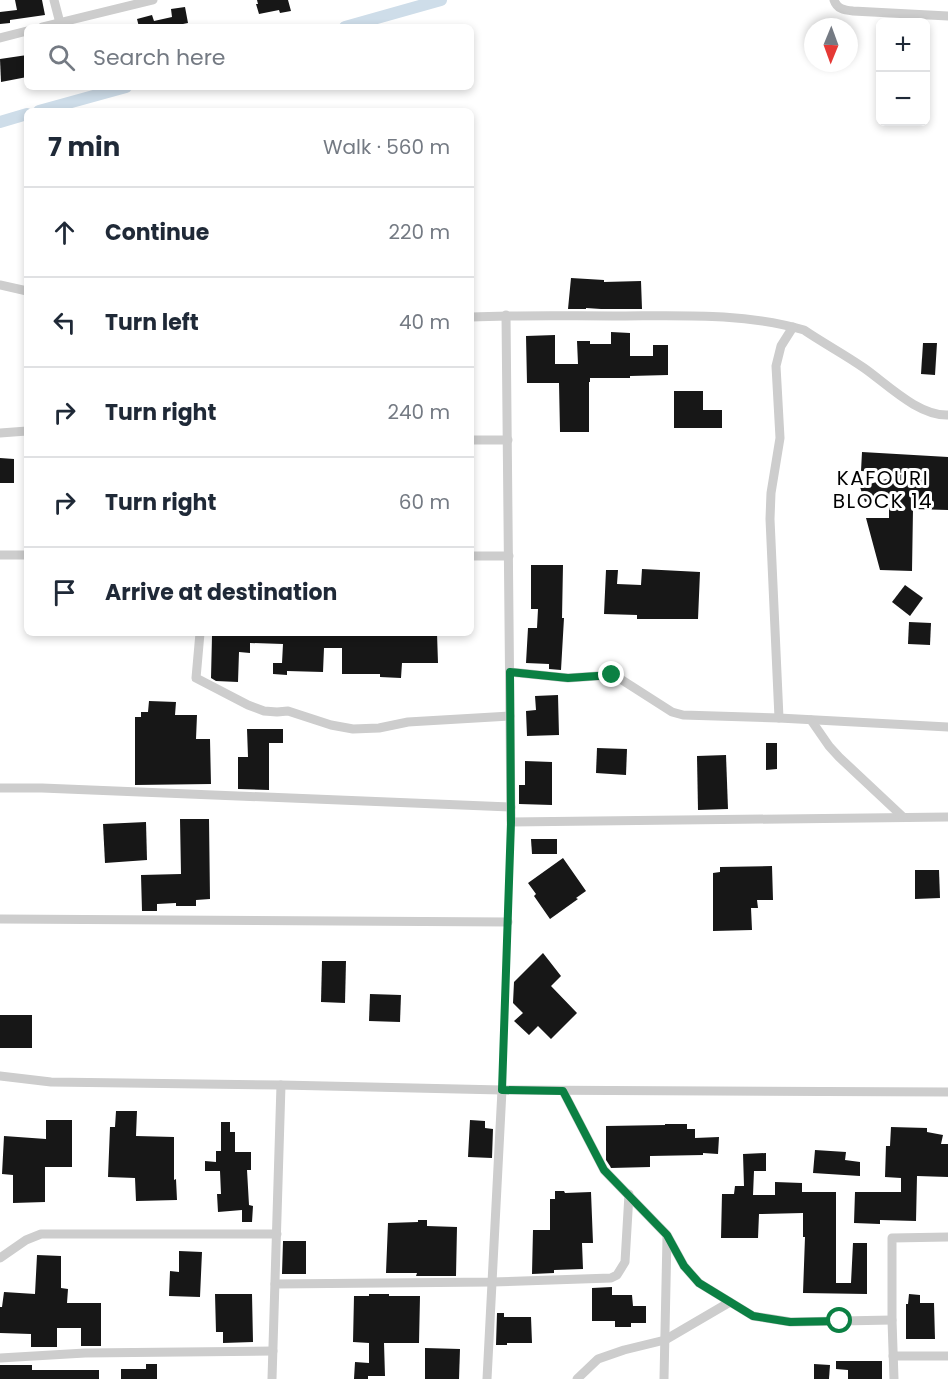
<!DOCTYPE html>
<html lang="en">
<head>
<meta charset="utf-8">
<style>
	:root { --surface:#fff; --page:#f6f6f7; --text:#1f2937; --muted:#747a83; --line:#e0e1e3 }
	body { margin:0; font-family:Poppins,sans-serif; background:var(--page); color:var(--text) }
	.controls { position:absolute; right:18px; top:18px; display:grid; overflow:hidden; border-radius:9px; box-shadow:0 3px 9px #0003 }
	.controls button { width:54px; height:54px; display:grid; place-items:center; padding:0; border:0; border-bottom:2px solid var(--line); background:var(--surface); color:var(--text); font:30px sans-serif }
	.compass { position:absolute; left:804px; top:18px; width:54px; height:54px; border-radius:50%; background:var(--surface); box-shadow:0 3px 9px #0003; rotate:181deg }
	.stop { position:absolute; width:18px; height:18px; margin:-14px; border:4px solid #0b8043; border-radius:50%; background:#fff }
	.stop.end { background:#0b8043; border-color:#fff; box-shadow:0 2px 6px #0008 }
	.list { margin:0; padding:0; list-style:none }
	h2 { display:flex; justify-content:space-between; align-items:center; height:78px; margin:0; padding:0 24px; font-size:26px }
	h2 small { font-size:20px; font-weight:400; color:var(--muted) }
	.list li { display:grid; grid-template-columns:39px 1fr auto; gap:18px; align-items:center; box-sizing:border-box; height:90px; padding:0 24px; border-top:2px solid var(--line) }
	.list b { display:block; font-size:22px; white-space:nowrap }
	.list em { font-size:20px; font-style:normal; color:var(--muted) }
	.icon { flex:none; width:33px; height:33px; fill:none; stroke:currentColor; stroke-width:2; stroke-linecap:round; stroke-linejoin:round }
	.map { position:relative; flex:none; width:948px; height:1379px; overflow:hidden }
	.search { position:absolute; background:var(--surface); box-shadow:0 3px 9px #0003; left:24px; top:24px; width:450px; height:66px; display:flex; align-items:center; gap:15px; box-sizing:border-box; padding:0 21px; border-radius:9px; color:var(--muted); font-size:22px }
	.panel { position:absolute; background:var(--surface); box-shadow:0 3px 9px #0003; left:24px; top:108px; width:450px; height:528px; border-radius:9px }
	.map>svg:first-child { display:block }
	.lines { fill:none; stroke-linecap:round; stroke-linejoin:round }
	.canal { stroke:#cedde9; stroke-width:12 }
	.building { fill:#171717 }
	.path { stroke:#c7c7c7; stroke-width:2; stroke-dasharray:3 3; stroke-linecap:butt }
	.minor { stroke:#cdcdcd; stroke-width:9 }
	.route { stroke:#0b8043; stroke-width:8 }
	.labels { text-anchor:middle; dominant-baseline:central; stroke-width:6; stroke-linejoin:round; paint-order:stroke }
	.neighbourhood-label { font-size:20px; letter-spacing:1.5px; fill:#000; stroke:#fff }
</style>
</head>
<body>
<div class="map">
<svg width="948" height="1379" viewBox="0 0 948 1379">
	<rect width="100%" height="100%" fill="#fff"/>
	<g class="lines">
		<g class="canal">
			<path d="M345,27L441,0"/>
			<path d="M39,111L126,87"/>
			<path d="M0,122L27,114"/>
		</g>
	</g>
	<g class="building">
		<path d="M15,0H42L45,15L10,20V23L0,24V12L17,10Z"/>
		<path d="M257,0H288L291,11L280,13L279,10L259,14L256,4H258Z"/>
		<path d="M185,7L188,23L168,27H139L137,19L152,15L154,21L172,17L171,9Z"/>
		<path d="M27,55V77L1,82L0,59Z"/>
		<path d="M571,278L604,280V282L641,281L642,309H601L586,308V309H568Z"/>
		<path d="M611,332L630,333V356H653V345H668V375L630,376V378H590V382H589V432H560L559,383H527L526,336L555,335V364H578L577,341H590V344H611Z"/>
		<path d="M923,343H937L935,375L921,374Z"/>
		<path d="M674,391H703V410H722V428H674Z"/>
		<path d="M862,452L948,457V510L913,509L912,571L880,570L866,518H889V494L865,502L860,487L906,473L861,471Z"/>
		<path d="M0,458L14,459V483H0Z"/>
		<path d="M531,565H563L562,618H564L561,670L549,669V664L526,663L528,628H537L538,609H531Z"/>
		<path d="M642,569L700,572L698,619H637V615L604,614L606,570H618L617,584L641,585Z"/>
		<path d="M905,585L923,598L910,616L892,602Z"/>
		<path d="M909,622L931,623L930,645L908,644Z"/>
		<path d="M218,633H437L438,663H402L401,678L380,677V674H342V648H324L323,672L287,671V675L273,674V663H282L283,644L250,643V653L239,652L238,682L216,681L211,678L212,636H218Z"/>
		<path d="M558,695L559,735L527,736L526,711L536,710L535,696Z"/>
		<path d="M149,701L176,702L175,715H197L196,739H210L211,784L135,785V717H141V712H148Z"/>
		<path d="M247,729H283V743H269V790L238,789V757H248Z"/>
		<path d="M766,743H777V769L766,770Z"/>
		<path d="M597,748L627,749L626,775L596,773Z"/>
		<path d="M726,755L728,809L698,810L697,756Z"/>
		<path d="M525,761L552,762V805L519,804V785H525Z"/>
		<path d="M180,819H209L210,899L196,900V906H176V903L157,904V911H142L141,875L181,874Z"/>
		<path d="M146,822L147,860L105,863L103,824Z"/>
		<path d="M531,839H557V854H532Z"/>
		<path d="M563,858L586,891L576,898L578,899L550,919L534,896L536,894L528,883Z"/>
		<path d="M772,866L773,900H757L758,908H751L752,930L713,931V873L720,872V867Z"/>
		<path d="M915,870H939L940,898L915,899Z"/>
		<path d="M543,953L561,976L551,986L577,1013L551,1039L538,1026L529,1035L514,1021L523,1013L513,1003L514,982Z"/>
		<path d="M322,961H346L345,1003L321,1002Z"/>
		<path d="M370,994L401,995L400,1022L369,1021Z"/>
		<rect x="0" y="1015" width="32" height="33"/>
		<path d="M116,1111H137L136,1136L174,1137V1180L176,1179L177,1200L136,1201L135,1178L108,1177L110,1127H115Z"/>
		<path d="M46,1120H72V1167H45V1202L13,1203V1175L2,1174L4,1136L46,1139Z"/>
		<path d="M470,1120L485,1121V1128L493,1129L492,1158L468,1157Z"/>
		<path d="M221,1122H230V1132H235V1152H251V1170H247L249,1205L253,1206L252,1222H242V1210L218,1212L217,1194H221L220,1171H205V1161L216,1162V1151H221Z"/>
		<path d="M665,1124H687V1129H695V1138L719,1137L718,1154L703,1153V1155L650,1156V1167L611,1168L610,1166L606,1160V1126L665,1125Z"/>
		<path d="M891,1127L927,1128V1132L943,1135L941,1144H948V1177L917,1176L916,1221L880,1220V1224L854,1223L855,1192H901V1178L885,1177L886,1146H890Z"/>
		<path d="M815,1150L846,1152L845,1160L860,1162V1176L813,1173Z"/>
		<path d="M766,1153V1171H754L753,1195H775V1182L802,1183V1192H836V1283H851L853,1243H867V1294L803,1293L805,1237H803V1213L759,1214L758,1238H721L722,1194H734L735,1186H744L743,1154Z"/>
		<path d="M555,1191H564L565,1193L591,1192L593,1243H582L583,1269L554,1270V1273L532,1274L533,1230H550V1199H555Z"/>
		<path d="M418,1220H427V1226L457,1227L456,1276H416L417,1273H386L388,1223L418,1222Z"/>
		<path d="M283,1241H306V1274H282Z"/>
		<path d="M179,1251L202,1252L200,1297L169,1296L170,1271L179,1272Z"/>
		<path d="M37,1255L61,1256V1288L68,1289L67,1303H101V1346H81V1328H57V1347H31V1334L0,1333V1307H2L4,1292L35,1294Z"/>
		<path d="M612,1287V1295H632L633,1306H646V1323H631V1327H615V1321H592V1288Z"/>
		<path d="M215,1294H252L253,1342L223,1343V1332H216Z"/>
		<path d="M369,1294H389V1296H420L419,1343H384L385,1376H368V1379H354L355,1362L369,1363V1343L353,1342L354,1296H369Z"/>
		<path d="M909,1294L920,1295V1303H934L935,1339H906V1304H908Z"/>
		<path d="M497,1313H504V1317H531L532,1343H507V1345H496Z"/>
		<path d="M425,1348L460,1349L459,1379H425Z"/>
		<path d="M836,1361H882V1379H848V1370L836,1369Z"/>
		<path d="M146,1364H157V1379H121V1369H146Z"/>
		<path d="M814,1364L830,1365L829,1379H814Z"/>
		<path d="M0,1365H32V1370H99V1379H0Z"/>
	</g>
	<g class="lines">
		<g class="path">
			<path d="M508,912L511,831"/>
			<path d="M503,1080L508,933"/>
		</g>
		<g class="minor">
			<path d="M54,0L60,23"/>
			<path d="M834,0C837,9 844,10 853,11L948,16"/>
			<path d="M42,27L153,0"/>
			<path d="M0,38L27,31"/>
			<path d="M0,285L27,291"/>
			<path d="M506,315L511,822L948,817"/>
			<path d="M471,317C518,315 565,316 613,316C676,316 742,312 804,330C823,343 844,354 864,368C887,384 918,416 948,415"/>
			<path d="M0,433L27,431"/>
			<path d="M471,440H508"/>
			<path d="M0,555H27"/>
			<path d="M471,556H509"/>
			<path d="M200,633L196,678L248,705L264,711L277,712L288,711L331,725L353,729L379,728L408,722L510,716"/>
			<path d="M510,672L568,678L612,675L622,680L672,712L683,715L779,718L948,727"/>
			<path d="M779,718L770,519L771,493L780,438L776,366L781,346L793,327"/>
			<path d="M811,720L829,746L839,757L903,817"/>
			<path d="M0,788H42L511,807"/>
			<path d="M0,919L508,922"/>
			<path d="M0,1076L51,1082L281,1085L502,1090L948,1092"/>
			<path d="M563,1091L604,1170L667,1235L684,1266L699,1283L753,1316L791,1322L892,1320"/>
			<path d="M0,1258L26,1240L41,1234H277"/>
			<path d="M275,1284L492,1282L611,1278L617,1275L625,1262L629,1194"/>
			<path d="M893,1356H948"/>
			<path d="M0,1358L85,1353L273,1351"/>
			<path d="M272,1379L281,1085"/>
			<path d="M487,1379L502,1090"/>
			<path d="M577,1379L598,1359L624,1350L665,1340L730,1302"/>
			<path d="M664,1379L667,1237"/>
			<path d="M894,1379L892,1320V1238L948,1237"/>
		</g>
	</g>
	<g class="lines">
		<path class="route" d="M612,675L568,678L510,672L511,822L502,1090L563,1091L604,1170L667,1235L684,1266L699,1283L753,1316L790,1322L840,1321"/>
	</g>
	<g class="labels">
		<g class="neighbourhood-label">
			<text x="883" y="478">KAFOURI<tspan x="883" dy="23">BLOCK 14</tspan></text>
		</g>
	</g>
</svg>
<div class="controls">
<button>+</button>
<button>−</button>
</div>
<svg class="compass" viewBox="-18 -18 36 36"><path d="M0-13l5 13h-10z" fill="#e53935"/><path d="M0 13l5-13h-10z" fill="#747a83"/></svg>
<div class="stop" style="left:840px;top:1321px"></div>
<div class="stop end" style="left:612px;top:675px"></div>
<div class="search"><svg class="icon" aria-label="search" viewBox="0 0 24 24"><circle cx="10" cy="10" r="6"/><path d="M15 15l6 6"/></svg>Search here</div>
<section class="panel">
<h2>7 min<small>Walk · 560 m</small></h2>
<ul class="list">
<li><svg class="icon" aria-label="ahead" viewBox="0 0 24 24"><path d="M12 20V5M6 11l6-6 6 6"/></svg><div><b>Continue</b></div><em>220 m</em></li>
<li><svg class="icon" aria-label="left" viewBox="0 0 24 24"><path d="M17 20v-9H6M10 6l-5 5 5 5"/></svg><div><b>Turn left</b></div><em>40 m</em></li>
<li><svg class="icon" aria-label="right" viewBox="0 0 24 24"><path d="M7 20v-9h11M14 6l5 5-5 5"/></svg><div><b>Turn right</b></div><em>240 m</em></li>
<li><svg class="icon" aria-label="right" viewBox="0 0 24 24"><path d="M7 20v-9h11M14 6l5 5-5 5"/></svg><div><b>Turn right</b></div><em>60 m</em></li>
<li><svg class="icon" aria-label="arrive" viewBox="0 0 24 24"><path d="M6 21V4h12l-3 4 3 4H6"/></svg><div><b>Arrive at destination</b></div></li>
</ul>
</section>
</div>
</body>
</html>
